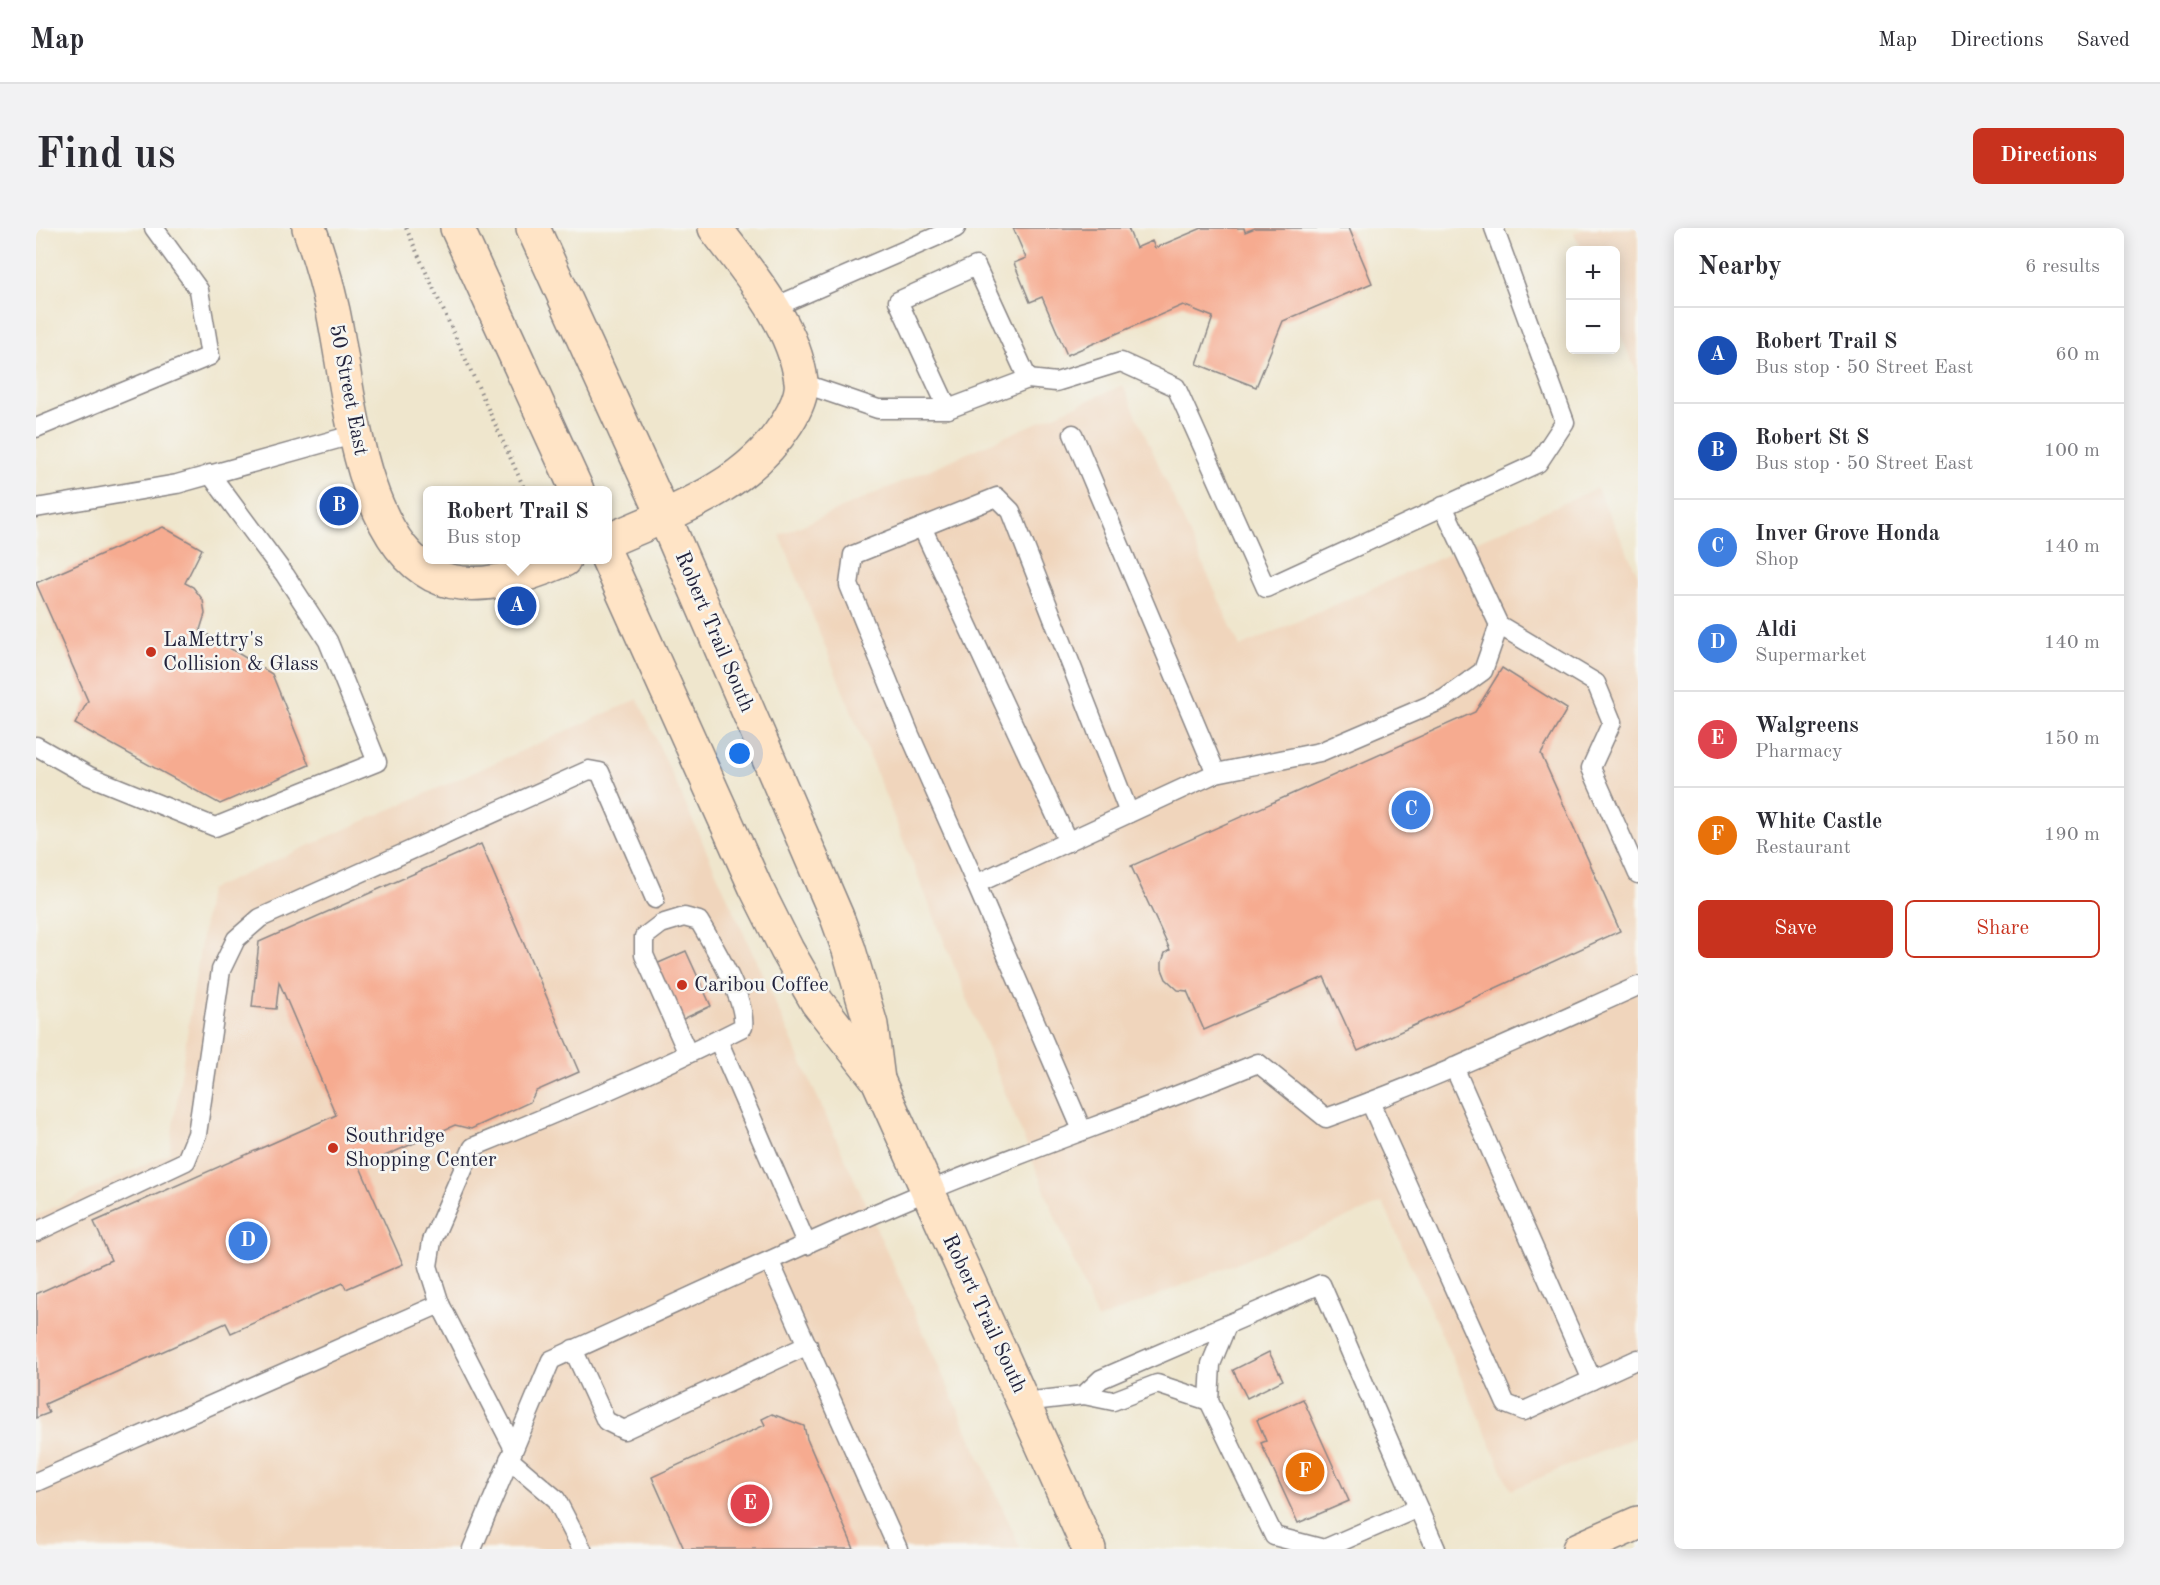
<!DOCTYPE html>
<html lang="en">
<head>
<meta charset="utf-8">
<style>
	:root { --surface:#fff; --page:#f2f2f3; --text:#2b2b33; --muted:#7c7c81; --line:#e1e1e2; --accent:#c8321e }
	body { margin:0; font-family:"Old Standard TT",serif; background:var(--page); color:var(--text) }
	.controls { position:absolute; right:18px; top:18px; display:grid; overflow:hidden; border-radius:9px; box-shadow:0 3px 15px #0003 }
	.controls button { width:54px; height:54px; display:grid; place-items:center; padding:0; border:0; border-bottom:2px solid var(--line); background:var(--surface); color:var(--text); font:30px sans-serif }
	.you { position:absolute; left:704px; top:526px; width:21px; height:21px; margin:-15px; border:4px solid #fff; border-radius:50%; background:#1a73e8; box-shadow:0 0 0 9px #1a73e833 }
	.badge { display:grid; place-items:center; width:39px; height:39px; border-radius:50%; background:var(--accent); color:#fff; font-size:20px; font-weight:700 }
	.pin { position:absolute; translate:-50% -50%; border:3px solid #fff; box-shadow:0 2px 6px #0006 }
	.popup { position:absolute; left:387px; top:258px; width:189px; height:78px; box-sizing:border-box; display:grid; place-content:center; border-radius:9px; background:var(--surface); filter:drop-shadow(0 2px 4px #0005); font-size:20px; white-space:nowrap; color:var(--muted) }
	.popup b { font-size:22px; color:var(--text) }
	.popup::after { content:''; position:absolute; left:50%; top:100%; margin-left:-12px; border:12px solid transparent; border-top-color:var(--surface) }
	.list { margin:0; padding:0; list-style:none }
	h2 { display:flex; justify-content:space-between; align-items:center; height:78px; margin:0; padding:0 24px; font-size:26px }
	h2 small { font-size:20px; font-weight:400; color:var(--muted) }
	.list li { display:grid; grid-template-columns:39px 1fr auto; gap:18px; align-items:center; box-sizing:border-box; height:96px; padding:0 24px; border-top:2px solid var(--line) }
	.list b { display:block; font-size:22px; white-space:nowrap }
	.list p { margin:0; font-size:20px; white-space:nowrap; color:var(--muted) }
	.list em { font-size:20px; font-style:normal; color:var(--muted) }
	.actions { display:flex; gap:12px; padding:18px 24px }
	.actions a { flex:1; padding:14px 0; border:2px solid var(--accent); border-radius:9px; text-align:center; font-size:21px; color:var(--accent) }
	.actions .main { background:var(--accent); color:#fff }
	.map { position:relative; flex:none; width:1602px; height:1321px; overflow:hidden; border-radius:9px }
	header { display:flex; align-items:center; gap:36px; box-sizing:border-box; height:84px; padding:0 30px; background:var(--surface); border-bottom:2px solid var(--line) }
	header strong { font-size:28px }
	nav { display:flex; gap:33px; margin-inline-start:auto; font-size:21px }
	.intro { display:flex; align-items:center; justify-content:space-between; box-sizing:border-box; height:144px; padding:0 36px }
	h1 { margin:0; font-size:42px }
	.button { padding:15px 27px; border-radius:9px; background:var(--accent); color:#fff; font-size:21px; font-weight:700 }
	main { display:flex; gap:36px; padding:0 36px }
	aside { flex:1; background:var(--surface); border-radius:9px; box-shadow:0 3px 15px #0003 }
	.map>svg:first-child { display:block }
	.built { fill:#f0d5bc }
	.building { fill:#f6ab90 }
	.lines { fill:none; stroke-linecap:round; stroke-linejoin:round }
	.lane-casing { stroke:#888484; stroke-width:21 }
	.secondary-casing { stroke:#888484; stroke-width:36 }
	.path { stroke:#888484; stroke-width:4; stroke-dasharray:1.5 4.5; stroke-linecap:butt }
	.lane { stroke:#fff; stroke-width:18 }
	.secondary { stroke:#ffe4c6; stroke-width:33 }
	.poi-dot { fill:#c8321e; stroke:#f6f6f2; stroke-width:2 }
	.labels { text-anchor:middle; dominant-baseline:central; stroke-width:5; stroke-linejoin:round; paint-order:stroke }
	.street-label { font-size:21px; fill:#22223b; stroke:#f6f6f2 }
	.poi-label { font-size:21px; fill:#22223b; stroke:#f6f6f2; text-anchor:start }
</style>
</head>
<body>
<header>
<strong>Map</strong>
<nav><a>Map</a><a>Directions</a><a>Saved</a></nav>
</header>
<div class="intro"><h1>Find us</h1><a class="button">Directions</a></div>
<main>
<div class="map">
<svg width="1602" height="1321" viewBox="0 0 1602 1321">
	<rect width="100%" height="100%" fill="#f6f6f2"/>
	<filter id="ink" filterUnits="userSpaceOnUse"><feTurbulence type="fractalNoise" baseFrequency=".0167" numOctaves="2"/><feDisplacementMap in="SourceGraphic" scale="12" xChannelSelector="R" yChannelSelector="G"/><feConvolveMatrix kernelMatrix="1 2 1 2 8 2 1 2 1" color-interpolation-filters="sRGB"/></filter>
	<filter id="wash" filterUnits="userSpaceOnUse"><feTurbulence type="fractalNoise" baseFrequency=".008" numOctaves="4" result="noise"/><feDisplacementMap in="SourceGraphic" scale="24" xChannelSelector="R" yChannelSelector="G"/><feGaussianBlur stdDeviation="1.35" result="paint"/><feColorMatrix in="noise" values="0 0 0 0 0 0 0 0 0 0 0 0 0 0 0 0 0 1.4 0 .05"/><feComposite in="paint" operator="in"/></filter>
	<g filter="url(#wash)">
		<rect width="100%" height="100%" fill="#efe6cd"/>
		<g class="built">
			<path d="M1550,0H1602V147L1580,97V22H1546L1538,5Z"/>
			<path d="M1087,157L1204,419L1561,260L1602,347V1208L1475,1262L1347,975L1061,1092L744,307Z"/>
			<path d="M602,471L985,1321H0V988L133,925L173,662Z"/>
		</g>
		<g id="blocks">
			<g class="building">
				<path d="M977,0H1092L1100,20L1116,13L1119,20L1166,0H1208L1209,4L1219,0H1313L1336,55L1247,93L1220,159L1161,136L1177,89L1147,77L1031,127L1006,69L994,74L978,35L990,30Z"/>
				<path d="M127,299L166,321L149,355L157,359L167,372L169,386L164,402L236,446L273,537L184,576L39,496L52,473L0,355Z"/>
				<path d="M1466,440L1531,481L1505,526L1584,703L1322,823L1288,749L1168,802L1151,763L1142,762L1130,751L1126,741V734L1129,725L1134,722L1095,638L1439,484Z"/>
				<path d="M445,616L543,844L500,863L494,874L435,901L419,897L324,939L367,1036L310,1061L307,1055L195,1105L190,1095L9,1176L13,1185L0,1190V1066L75,1032L58,994L300,887L243,754L240,781L216,779L223,714Z"/>
				<path d="M650,723L675,778L643,793L618,737Z"/>
				<path d="M1233,1124L1247,1152L1211,1170L1197,1142Z"/>
				<path d="M1267,1171L1313,1273L1262,1295L1225,1215L1230,1213L1221,1192Z"/>
				<path d="M736,1186L768,1198L771,1211L818,1321H648L616,1249L729,1197L726,1191Z"/>
			</g>
		</g>
	</g>
	<g filter="url(#ink)">
		<use href="#blocks" fill-opacity="0" stroke="#888484" stroke-width="1.5"/>
		<g class="lines">
			<g class="lane-casing">
				<g id="lane">
					<path d="M736,80L920,0"/>
					<path d="M766,155L842,181H912L992,151L1020,154L1085,134L1140,159L1230,360L1502,235L1529,194L1458,0"/>
					<path d="M912,181L862,73L940,38L992,151"/>
					<path d="M0,200L174,128L163,62L118,0"/>
					<path d="M1037,206L1180,545"/>
					<path d="M1407,278L1463,397L1560,455L1576,494L1555,540L1602,646"/>
					<path d="M0,280L141,256L320,206"/>
					<path d="M886,299L1032,614"/>
					<path d="M0,518L53,548L179,599L341,534L292,413L249,347L174,246"/>
					<path d="M940,656L874,507L813,357L817,327L961,269L975,283L1093,585"/>
					<path d="M682,812L771,1017"/>
					<path d="M1418,839L1556,1152L1602,1131"/>
					<path d="M1334,874L1470,1176L1488,1183L1556,1152"/>
					<path d="M1046,902L940,656L1180,545L1284,524L1408,471L1447,443L1463,397"/>
					<path d="M0,1004L150,933L161,906L185,742L200,711L224,690L553,542L564,544L619,671"/>
					<path d="M734,1034L862,1321"/>
					<path d="M404,1076L477,1219"/>
					<path d="M1191,1097L1175,1136L1173,1173L1238,1308L1288,1321L1382,1280"/>
					<path d="M537,1121L570,1193L588,1202L772,1117"/>
					<path d="M1048,1167L1065,1151L1285,1056L1400,1321"/>
					<path d="M988,1174L1048,1167L1077,1173L1121,1156L1173,1173"/>
					<path d="M473,1231L520,1271L546,1321"/>
					<path d="M0,1254L404,1076L392,1038L396,1013L437,919C528,882 619,844 707,799C711,772 677,717 663,693L648,689L625,696L608,709V727L652,826"/>
					<path d="M436,1321L515,1132C640,1076 765,1016 892,963C1001,918 1113,880 1222,835L1290,890C1397,852 1499,804 1602,758"/>
				</g>
			</g>
			<g class="secondary-casing">
				<g id="secondary">
					<path d="M273,0C283,27 291,55 297,83C313,158 322,308 397,347C436,367 491,348 528,332"/>
					<path d="M421,0L541,262"/>
					<path d="M497,0L628,288L801,689L813,722L835,797L842,852"/>
					<path d="M571,313C637,284 711,259 751,195C758,184 767,166 765,153C758,96 712,44 679,0"/>
					<path d="M571,329L719,658L751,722L781,774L842,852L1053,1321"/>
					<path d="M1543,1321L1602,1295"/>
				</g>
			</g>
			<path class="path" d="M370,0L489,262"/>
			<use href="#lane" class="lane"/>
			<use href="#secondary" class="secondary"/>
		</g>
	</g>
	<g class="poi-dot">
		<circle cx="115" cy="424" r="6"/>
		<circle cx="646" cy="757" r="6"/>
		<circle cx="297" cy="920" r="6"/>
	</g>
	<g class="labels">
		<g class="street-label">
			<text transform="translate(312 162) rotate(79)">50 Street East</text>
			<text transform="translate(678 404) rotate(67)">Robert Trail South</text>
			<text transform="translate(948 1086) rotate(65)">Robert Trail South</text>
		</g>
		<g class="poi-label">
			<text x="127" y="412">LaMettry's<tspan x="127" dy="24">Collision &amp; Glass</tspan></text>
			<text x="658" y="757">Caribou Coffee</text>
			<text x="309" y="908">Southridge<tspan x="309" dy="24">Shopping Center</tspan></text>
		</g>
	</g>
</svg>
<div class="controls">
<button>+</button>
<button>−</button>
</div>
<div class="you"></div>
<div class="pin badge" style="left:481px;top:378px;background:#1a4fb4">A</div>
<div class="popup"><b>Robert Trail S</b>Bus stop</div>
<div class="pin badge" style="left:303px;top:278px;background:#1a4fb4">B</div>
<div class="pin badge" style="left:1375px;top:582px;background:#3f7fe0">C</div>
<div class="pin badge" style="left:212px;top:1013px;background:#3f7fe0">D</div>
<div class="pin badge" style="left:714px;top:1276px;background:#e0444e">E</div>
<div class="pin badge" style="left:1269px;top:1244px;background:#e8710a">F</div>
</div>
<aside>
<h2>Nearby<small>6 results</small></h2>
<ul class="list">
<li><span class="badge" style="background:#1a4fb4">A</span><div><b>Robert Trail S</b><p>Bus stop · 50 Street East</p></div><em>60 m</em></li>
<li><span class="badge" style="background:#1a4fb4">B</span><div><b>Robert St S</b><p>Bus stop · 50 Street East</p></div><em>100 m</em></li>
<li><span class="badge" style="background:#3f7fe0">C</span><div><b>Inver Grove Honda</b><p>Shop</p></div><em>140 m</em></li>
<li><span class="badge" style="background:#3f7fe0">D</span><div><b>Aldi</b><p>Supermarket</p></div><em>140 m</em></li>
<li><span class="badge" style="background:#e0444e">E</span><div><b>Walgreens</b><p>Pharmacy</p></div><em>150 m</em></li>
<li><span class="badge" style="background:#e8710a">F</span><div><b>White Castle</b><p>Restaurant</p></div><em>190 m</em></li>
</ul>
<div class="actions"><a class="main">Save</a><a>Share</a></div>
</aside>
</main>
</body>
</html>
